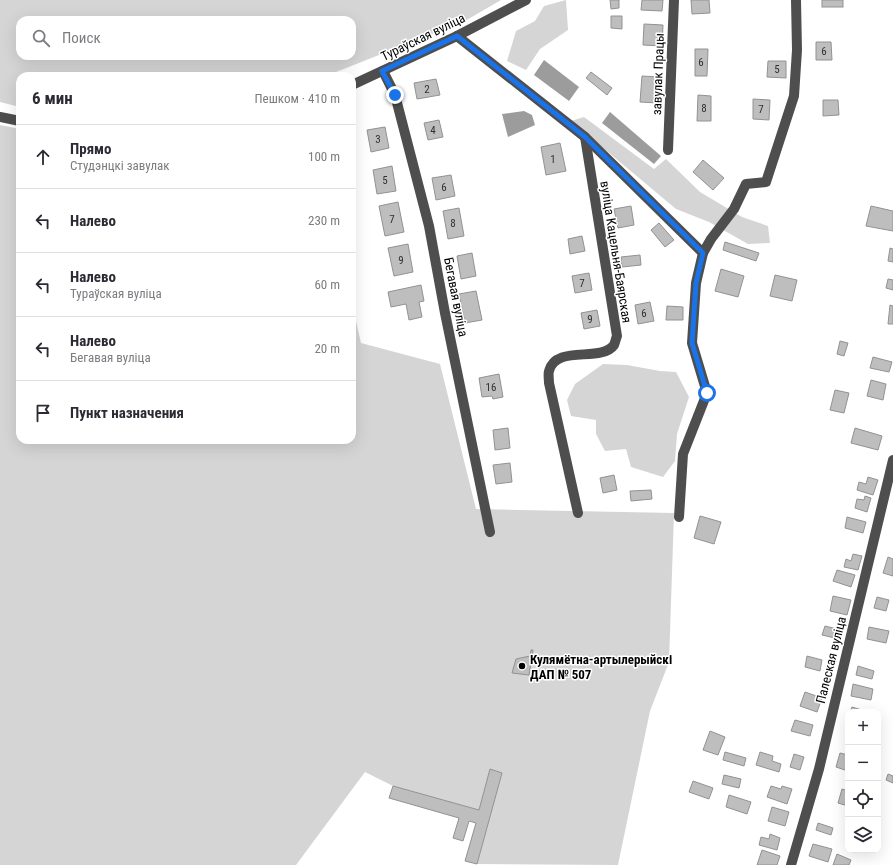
<!DOCTYPE html>
<html lang="ru">
<head>
<meta charset="utf-8">
<style>
	:root { --surface:#fff; --page:#f2f2f3; --text:#2b2b33; --muted:#7c7c81; --line:#e1e1e2 }
	body { margin:0; font-family:"Roboto Condensed",sans-serif; background:var(--page); color:var(--text) }
	.controls { position:absolute; right:12px; bottom:12px; display:grid; overflow:hidden; border-radius:8px; box-shadow:0 4px 16px #0002 }
	.controls button { width:36px; height:36px; display:grid; place-items:center; padding:0; border:0; border-bottom:1px solid var(--line); background:var(--surface); color:var(--text); font:20px sans-serif }
	.stop { position:absolute; width:12px; height:12px; margin:-9px; border:3px solid #1a73e8; border-radius:50%; background:#fff }
	.stop.end { background:#1a73e8; border-color:#fff; box-shadow:0 1px 4px #0008 }
	.list { margin:0; padding:0; list-style:none }
	h2 { display:flex; justify-content:space-between; align-items:center; height:52px; margin:0; padding:0 16px; font-size:17px }
	h2 small { font-size:13px; font-weight:400; color:var(--muted) }
	.list li { display:grid; grid-template-columns:26px 1fr auto; gap:12px; align-items:center; box-sizing:border-box; height:64px; padding:0 16px; border-top:1px solid var(--line) }
	.list b { display:block; font-size:15px; white-space:nowrap }
	.list p { margin:0; font-size:13px; white-space:nowrap; color:var(--muted) }
	.list em { font-size:13px; font-style:normal; color:var(--muted) }
	.icon { flex:none; width:22px; height:22px; fill:none; stroke:currentColor; stroke-width:2; stroke-linecap:round; stroke-linejoin:round }
	.map { position:relative; flex:none; width:893px; height:865px; overflow:hidden }
	.search { position:absolute; background:var(--surface); box-shadow:0 4px 16px #0002; left:16px; top:16px; width:340px; height:44px; display:flex; align-items:center; gap:10px; box-sizing:border-box; padding:0 14px; border-radius:12px; color:var(--muted); font-size:15px }
	.panel { position:absolute; background:var(--surface); box-shadow:0 4px 16px #0002; left:16px; top:72px; width:340px; height:372px; border-radius:12px }
	.map>svg:first-child { display:block }
	.green { fill:#d5d5d5; fill-rule:evenodd }
	.water { fill:#9c9c9c }
	.building { fill:#bebebe; stroke:#929292 }
	.lines { fill:none; stroke-linecap:round; stroke-linejoin:round }
	.minor { stroke:#4e4e4e; stroke-width:10 }
	.route { stroke:#1a73e8; stroke-width:5 }
	.poi-dot { fill:#000; stroke:#fff; stroke-width:1.5 }
	.labels { text-anchor:middle; dominant-baseline:central; stroke-width:3; stroke-linejoin:round; paint-order:stroke }
	.number-label { font-size:11px; fill:#303030 }
	.street-label { font-size:13px; fill:#000; stroke:#fff }
	.poi-label { font-size:13px; font-weight:bold; fill:#000; stroke:#fff; text-anchor:start }
</style>
</head>
<body>
<div class="map">
<svg width="893" height="865" viewBox="0 0 893 865">
	<rect width="100%" height="100%" fill="#fff"/>
	<g class="green">
		<path d="M0,0H501L465,21L326,76H20V107L0,102ZM20,20H352V56H20Z"/>
		<path d="M566,0L568,30L540,49L526,70L507,61L516,31L535,21L544,6Z"/>
		<path d="M584,117L654,169L666,159L700,192L742,217L768,226L770,243L748,244L709,222L676,209L571,121Z"/>
		<path d="M0,125L20,129V440H352V303L361,343L440,364L476,509L674,513L669,662L650,711L618,865L477,864L502,773L490,770L479,810L393,786L365,772L296,865H0Z"/>
		<path d="M603,364L627,365L660,371L676,372L689,397L677,434L675,461L663,477L631,467L626,449L605,451L596,434V420L571,416L567,400L575,384Z"/>
	</g>
	<g class="water">
		<path d="M544,60L579,87L569,101L534,75Z"/>
		<path d="M524,111L532,115L535,125L508,137L502,114Z"/>
		<path d="M610,112L661,156L654,164L602,123Z"/>
	</g>
	<g class="building">
		<path d="M610,0H619V8L611,9Z"/>
		<path d="M642,0H663L662,11L641,10Z"/>
		<path d="M691,0H709L710,13L692,14Z"/>
		<rect x="822" y="0" width="21" height="7"/>
		<path d="M611,16H622V29L611,28Z"/>
		<path d="M644,24L663,25L662,46L643,45Z"/>
		<path d="M816,42H831L832,60H816Z"/>
		<path d="M695,49H708L707,76H695Z"/>
		<path d="M768,61H786V78L767,77Z"/>
		<path d="M591,72L612,88L607,95L586,78Z"/>
		<path d="M642,76L659,77L658,103L640,102Z"/>
		<path d="M436,79L440,95L417,99L414,83Z"/>
		<path d="M698,95L711,96V121H697Z"/>
		<path d="M753,99L770,100L769,120L753,119Z"/>
		<path d="M823,100H838L839,115L823,116Z"/>
		<path d="M439,120L443,137L428,140L424,123Z"/>
		<path d="M385,127L389,148L371,152L367,130Z"/>
		<path d="M560,143L566,171L546,175L541,147Z"/>
		<path d="M703,160L724,178L713,190L693,172Z"/>
		<path d="M392,166L396,191L377,194L373,170Z"/>
		<path d="M451,175L455,196L436,200L432,178Z"/>
		<path d="M398,202L404,232L385,236L379,206Z"/>
		<path d="M631,206L634,225L618,228L614,209Z"/>
		<path d="M871,206L893,211V231L866,226Z"/>
		<path d="M459,208L464,236L448,239L443,211Z"/>
		<path d="M659,223L674,240L665,247L651,230Z"/>
		<path d="M582,236L585,251L570,254L568,239Z"/>
		<path d="M725,242L759,253L756,261L723,250Z"/>
		<path d="M408,244L413,272L394,276L388,248Z"/>
		<path d="M890,248L893,249V262L888,261Z"/>
		<path d="M472,253L476,276L461,279L457,256Z"/>
		<path d="M640,255L641,265L622,267L621,257Z"/>
		<path d="M721,269L744,276L738,297L715,291Z"/>
		<path d="M589,273L592,290L575,293L572,276Z"/>
		<path d="M775,275L797,280L792,301L770,296Z"/>
		<path d="M888,279L893,280V290L886,288Z"/>
		<path d="M421,285L424,301L419,302L422,317L409,320L406,304L391,307L388,292Z"/>
		<path d="M476,291L482,320L465,323L459,294Z"/>
		<path d="M650,302L654,321L638,324L635,305Z"/>
		<path d="M890,305L893,306V324H888Z"/>
		<path d="M667,306L683,307V320H666Z"/>
		<path d="M597,310L600,326L584,329L581,313Z"/>
		<path d="M840,341L848,343L844,356L837,354Z"/>
		<path d="M873,357L892,362L889,372L870,368Z"/>
		<path d="M499,374L503,397L493,399L492,396L482,397L479,378Z"/>
		<path d="M871,380L886,384L883,400L867,396Z"/>
		<path d="M835,390L849,393L844,413L830,410Z"/>
		<path d="M508,428L510,448L495,450L493,430Z"/>
		<path d="M855,428L882,436L878,450L851,443Z"/>
		<path d="M510,463L512,482L496,484L493,465Z"/>
		<path d="M614,475L617,490L603,493L600,478Z"/>
		<path d="M868,477L878,480L873,495L857,490L859,482L866,484Z"/>
		<path d="M651,490L652,499L631,501L630,491Z"/>
		<path d="M865,496L871,498L867,512L855,508L857,499L864,500Z"/>
		<path d="M700,516L721,522L714,544L694,538Z"/>
		<path d="M847,517L866,522L863,533L845,528Z"/>
		<path d="M853,554L862,556L858,570L844,567L846,559L851,561Z"/>
		<path d="M888,557L893,559V576L883,573Z"/>
		<path d="M837,570L855,575L851,587L833,581Z"/>
		<path d="M833,596L851,600L847,615L830,611Z"/>
		<path d="M877,597L889,600L886,611L874,608Z"/>
		<path d="M825,626L841,630L839,639L822,635Z"/>
		<path d="M869,627L889,631L886,643L867,639Z"/>
		<path d="M531,650H533L529,675L512,673L516,659L530,656Z"/>
		<path d="M807,656L822,660L820,671L805,667Z"/>
		<path d="M858,666L874,671L872,679L856,675Z"/>
		<path d="M853,684L873,689L871,700L851,696Z"/>
		<path d="M805,692L822,698L817,712L800,706Z"/>
		<path d="M852,707L868,712H850Z"/>
		<path d="M795,720L813,725L810,736L791,731Z"/>
		<path d="M710,731L725,737L718,755L703,750Z"/>
		<path d="M725,752L746,758L744,766L723,760Z"/>
		<path d="M760,752L773,756L772,761L781,764L779,772L756,765Z"/>
		<path d="M840,753L848,755V771L836,767Z"/>
		<path d="M794,754L804,757L800,770L790,767Z"/>
		<path d="M490,769L502,773L477,864L465,861L476,823L469,821L463,841L453,838L459,818L389,798L393,786L479,810Z"/>
		<path d="M888,774L893,776V783L886,780Z"/>
		<path d="M724,775L741,779L739,788L722,784Z"/>
		<path d="M693,781L713,788L709,799L689,792Z"/>
		<path d="M771,786L781,789L782,786L792,789L787,804L767,797Z"/>
		<path d="M842,789L848,791V806L838,803Z"/>
		<path d="M729,795L751,802L747,814L726,807Z"/>
		<path d="M772,807L789,812L785,826L768,821Z"/>
		<path d="M818,823L833,828L831,835L816,830Z"/>
		<path d="M770,834L780,838L777,850L759,845L761,837L769,839Z"/>
		<path d="M813,844L832,849L828,862L809,856Z"/>
		<path d="M762,850L780,856L777,865H757Z"/>
		<path d="M837,854L851,860L849,865H833Z"/>
	</g>
	<g class="lines">
		<g class="minor">
			<path d="M457,36L585,137L703,253"/>
			<path d="M383,71L395,95L429,226L445,313L490,532"/>
			<path d="M352,85L457,36L526,0"/>
			<path d="M0,117L20,121"/>
			<path d="M668,150L674,0"/>
			<path d="M578,513L549,383C549,379 548,374 549,371C556,344 601,363 614,345C615,343 616,338 617,336L585,137"/>
			<path d="M679,517L683,454L707,393L692,343L696,283L703,253L711,239L734,209L746,184L766,182L794,96L797,50L796,0"/>
			<path d="M791,865L819,769L893,460"/>
		</g>
	</g>
	<g class="lines">
		<path class="route" d="M395,95L382,71L457,36L585,137L703,253L696,283L692,343L707,393"/>
	</g>
	<circle class="poi-dot" cx="522" cy="666" r="4"/>
	<g class="labels">
		<g class="number-label">
			<text x="824" y="51">6</text>
			<text x="701" y="62">6</text>
			<text x="777" y="69">5</text>
			<text x="427" y="89">2</text>
			<text x="704" y="108">8</text>
			<text x="761" y="109">7</text>
			<text x="433" y="130">4</text>
			<text x="378" y="139">3</text>
			<text x="553" y="159">1</text>
			<text x="385" y="180">5</text>
			<text x="444" y="187">6</text>
			<text x="392" y="219">7</text>
			<text x="453" y="223">8</text>
			<text x="401" y="260">9</text>
			<text x="582" y="283">7</text>
			<text x="644" y="313">6</text>
			<text x="590" y="319">9</text>
			<text x="491" y="387">16</text>
		</g>
		<g class="street-label">
			<text transform="translate(423 37) rotate(-26)">Тураўская вуліца</text>
			<text transform="translate(658 74) rotate(-88)">завулак Працы</text>
			<text transform="translate(616 252) rotate(81)">вуліца Кацельня-Баярская</text>
			<text transform="translate(456 297) rotate(79)">Бегавая вуліца</text>
			<text transform="translate(831 660) rotate(-76)">Палеская вуліца</text>
		</g>
		<g class="poi-label">
			<text x="530" y="659">Кулямётна-артылерыйскі<tspan x="530" dy="15">ДАП № 507</tspan></text>
		</g>
	</g>
</svg>
<div class="controls">
<button>+</button>
<button>−</button>
<button><svg class="icon" aria-label="locate" viewBox="0 0 24 24"><circle cx="12" cy="12" r="6"/><path d="M12 2v4M12 18v4M2 12h4M18 12h4"/></svg></button>
<button><svg class="icon" aria-label="layers" viewBox="0 0 24 24"><path d="M12 4l9 5-9 5-9-5zM3 14l9 5 9-5"/></svg></button>
</div>
<div class="stop" style="left:707px;top:393px"></div>
<div class="stop end" style="left:395px;top:95px"></div>
<div class="search"><svg class="icon" aria-label="search" viewBox="0 0 24 24"><circle cx="10" cy="10" r="6"/><path d="M15 15l6 6"/></svg>Поиск</div>
<section class="panel">
<h2>6 мин<small>Пешком · 410 m</small></h2>
<ul class="list">
<li><svg class="icon" aria-label="ahead" viewBox="0 0 24 24"><path d="M12 20V5M6 11l6-6 6 6"/></svg><div><b>Прямо</b><p>Студэнцкі завулак</p></div><em>100 m</em></li>
<li><svg class="icon" aria-label="left" viewBox="0 0 24 24"><path d="M17 20v-9H6M10 6l-5 5 5 5"/></svg><div><b>Налево</b></div><em>230 m</em></li>
<li><svg class="icon" aria-label="left" viewBox="0 0 24 24"><path d="M17 20v-9H6M10 6l-5 5 5 5"/></svg><div><b>Налево</b><p>Тураўская вуліца</p></div><em>60 m</em></li>
<li><svg class="icon" aria-label="left" viewBox="0 0 24 24"><path d="M17 20v-9H6M10 6l-5 5 5 5"/></svg><div><b>Налево</b><p>Бегавая вуліца</p></div><em>20 m</em></li>
<li><svg class="icon" aria-label="arrive" viewBox="0 0 24 24"><path d="M6 21V4h12l-3 4 3 4H6"/></svg><div><b>Пункт назначения</b></div></li>
</ul>
</section>
</div>
</body>
</html>
